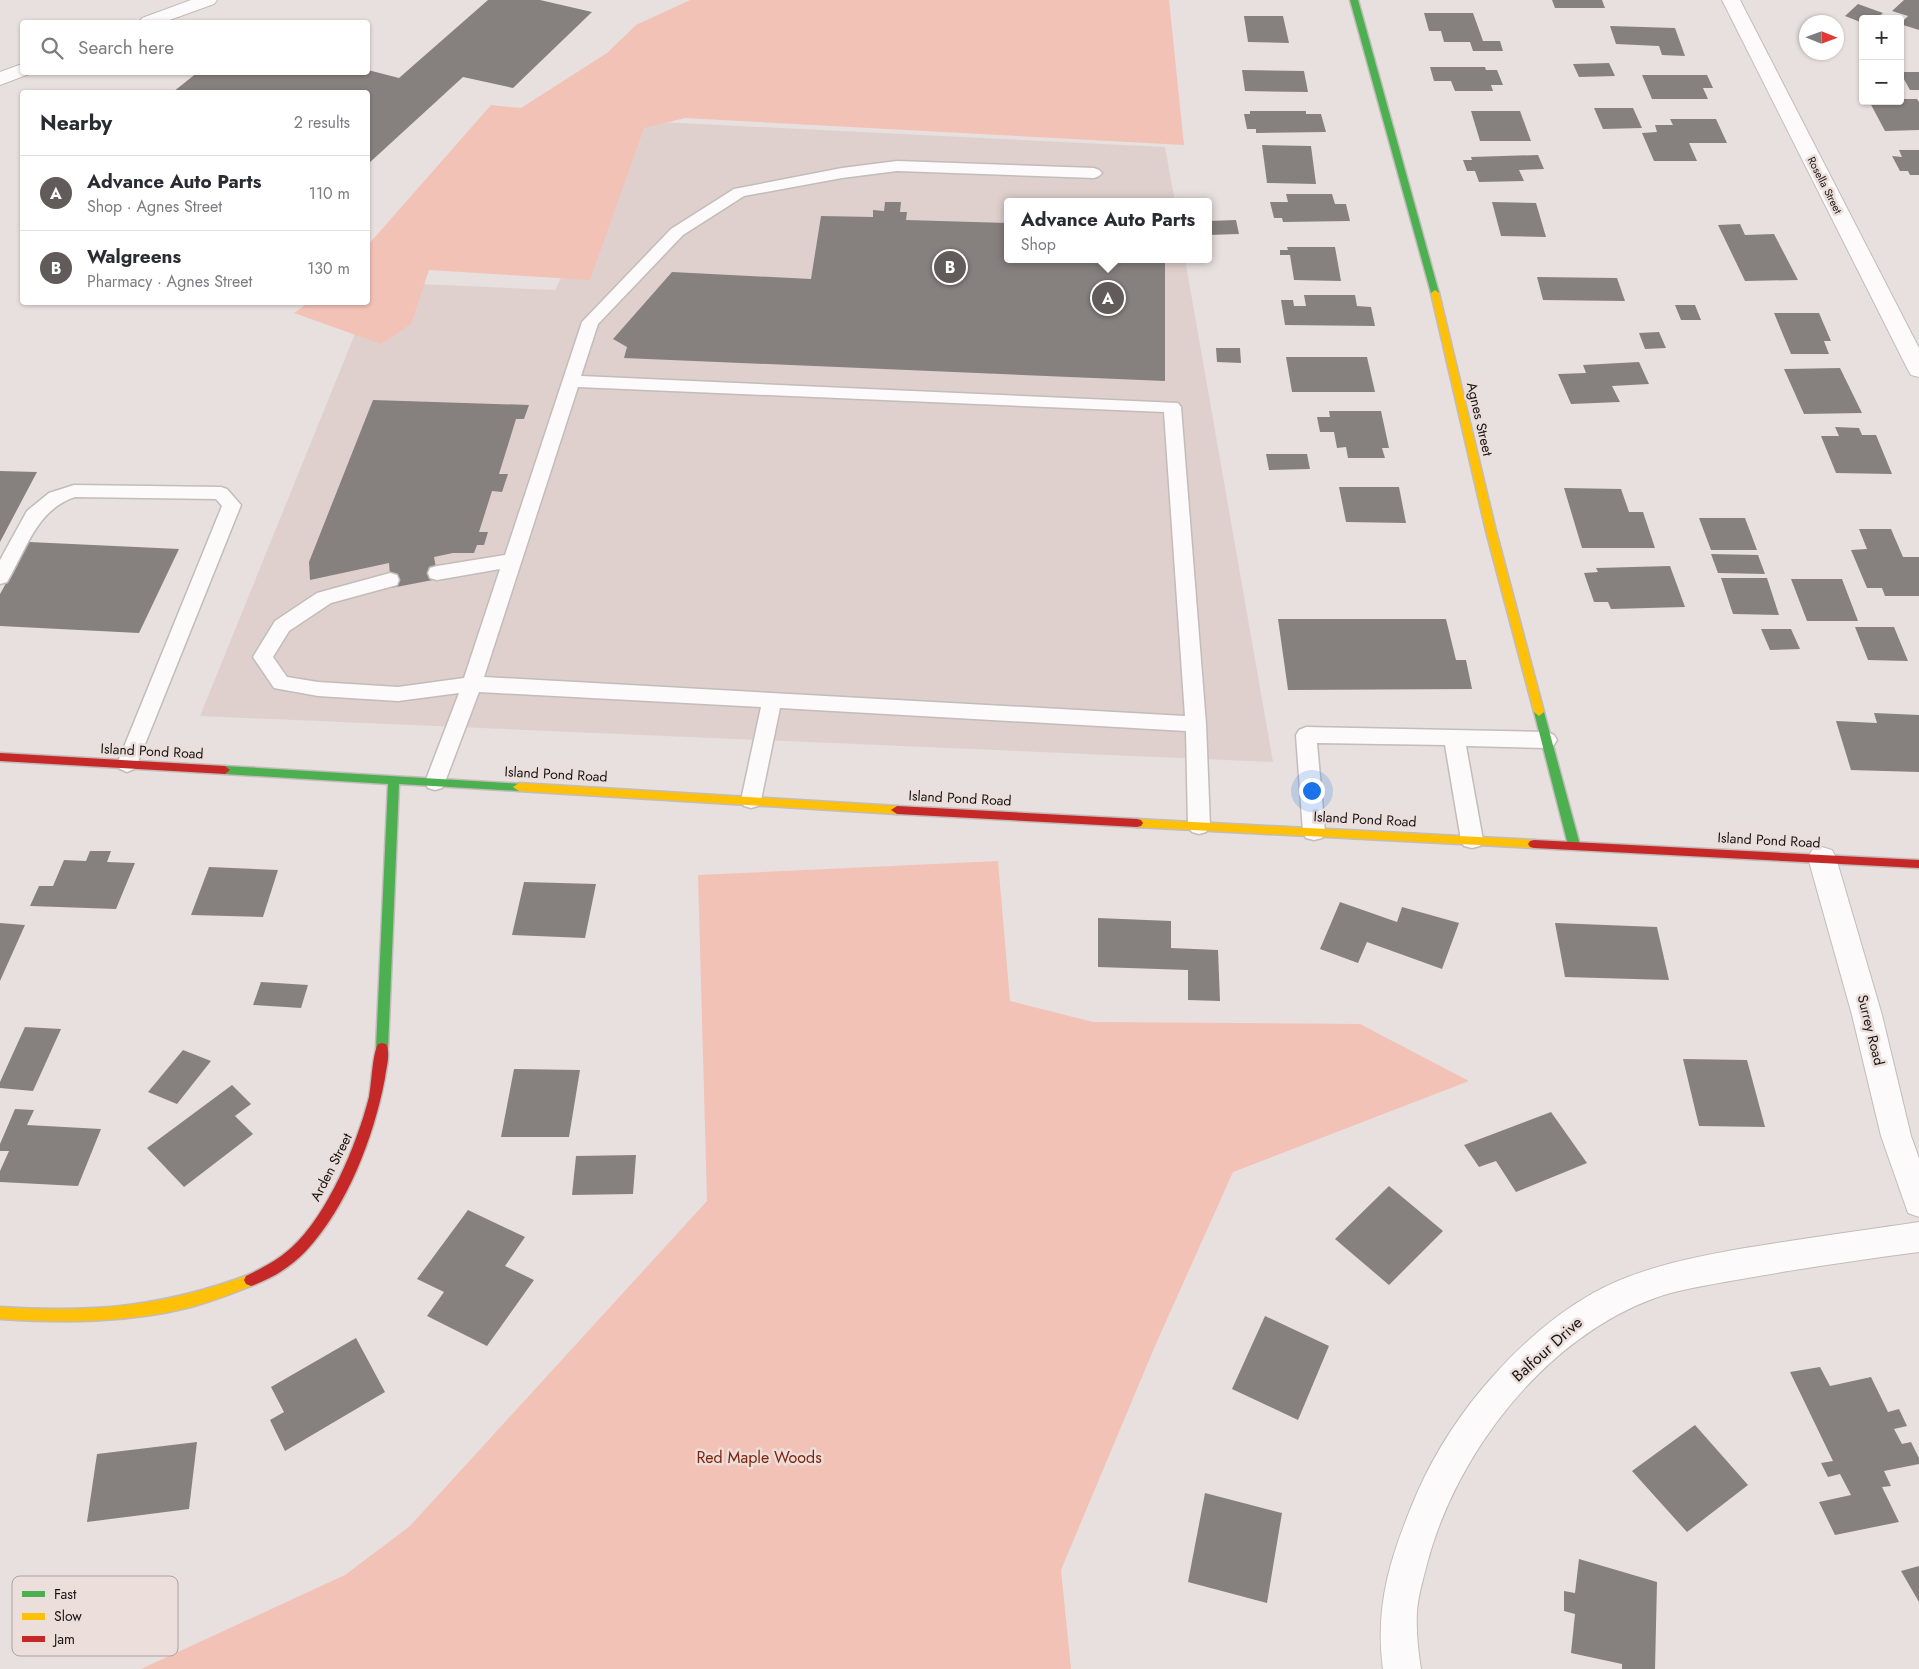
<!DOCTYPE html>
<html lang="en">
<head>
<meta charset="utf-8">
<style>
	:root { --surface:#fff; --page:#f7f7f7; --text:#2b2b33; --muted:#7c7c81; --line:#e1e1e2; --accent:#615b5a }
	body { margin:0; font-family:Jost,sans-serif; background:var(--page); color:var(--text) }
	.controls { position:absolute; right:15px; top:15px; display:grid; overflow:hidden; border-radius:5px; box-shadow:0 1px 4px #0004 }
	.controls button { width:45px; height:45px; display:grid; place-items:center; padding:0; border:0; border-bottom:1px solid var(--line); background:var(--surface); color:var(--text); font:25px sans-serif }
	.compass { position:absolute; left:1799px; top:15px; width:45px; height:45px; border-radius:50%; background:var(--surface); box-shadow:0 1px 4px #0004; rotate:91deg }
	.you { position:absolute; left:1311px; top:790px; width:18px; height:18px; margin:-12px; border:4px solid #fff; border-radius:50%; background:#1a73e8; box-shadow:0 0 0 8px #1a73e833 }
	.badge { display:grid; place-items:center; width:32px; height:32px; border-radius:50%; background:var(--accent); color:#fff; font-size:16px; font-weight:700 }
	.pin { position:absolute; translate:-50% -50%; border:2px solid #fff; box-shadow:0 1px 5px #0006 }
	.popup { position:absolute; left:1004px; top:198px; width:208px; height:65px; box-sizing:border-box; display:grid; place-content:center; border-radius:5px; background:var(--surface); filter:drop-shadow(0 1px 4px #0005); font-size:16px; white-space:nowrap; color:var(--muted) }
	.popup b { font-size:19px; color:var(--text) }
	.popup::after { content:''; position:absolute; left:50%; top:100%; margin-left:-10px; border:10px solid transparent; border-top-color:var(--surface) }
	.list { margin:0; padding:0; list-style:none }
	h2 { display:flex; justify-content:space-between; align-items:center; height:65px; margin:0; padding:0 20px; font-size:21px }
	h2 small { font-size:16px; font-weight:400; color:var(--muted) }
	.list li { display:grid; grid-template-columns:32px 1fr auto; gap:15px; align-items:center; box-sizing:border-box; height:75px; padding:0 20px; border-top:1px solid var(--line) }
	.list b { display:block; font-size:19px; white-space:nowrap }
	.list p { margin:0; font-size:16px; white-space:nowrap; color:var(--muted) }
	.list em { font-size:16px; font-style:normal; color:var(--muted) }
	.icon { flex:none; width:28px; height:28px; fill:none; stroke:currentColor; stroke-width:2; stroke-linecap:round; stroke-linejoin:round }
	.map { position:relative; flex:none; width:1919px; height:1669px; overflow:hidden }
	.search { position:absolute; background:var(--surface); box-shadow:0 1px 4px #0004; left:20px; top:20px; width:350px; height:55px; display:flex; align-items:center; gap:12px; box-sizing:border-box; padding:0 18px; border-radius:5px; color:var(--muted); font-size:19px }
	.panel { position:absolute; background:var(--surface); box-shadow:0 1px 4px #0004; left:20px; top:90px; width:350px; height:215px; border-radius:5px }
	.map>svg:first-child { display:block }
	.built { fill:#dfd0cd }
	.green { fill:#f2c2b6 }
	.building { fill:#86817f }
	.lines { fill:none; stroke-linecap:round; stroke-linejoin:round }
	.lane-casing { stroke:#c2bcba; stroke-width:3 }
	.street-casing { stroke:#c2bcba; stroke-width:2 }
	.fast-casing { stroke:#c2bcba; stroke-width:3 }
	.slow-casing { stroke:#c2bcba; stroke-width:3 }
	.jam-casing { stroke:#c2bcba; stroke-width:3 }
	.lane { fill:#fcfafa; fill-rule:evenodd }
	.street { fill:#fcfafa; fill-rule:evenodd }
	.fast { fill:#4caf50; fill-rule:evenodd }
	.slow { fill:#ffc107; fill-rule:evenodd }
	.jam { fill:#c62828; fill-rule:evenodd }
	.labels { text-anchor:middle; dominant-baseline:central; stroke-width:5; stroke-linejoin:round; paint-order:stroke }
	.far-street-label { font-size:11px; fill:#181413; stroke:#ebdedb }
	.street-label { font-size:14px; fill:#181413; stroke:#ebdedb }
	.near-street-label { font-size:16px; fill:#181413; stroke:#ebdedb }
	.near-park-label { font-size:16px; fill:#82220a; stroke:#ebdedb }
	.key { fill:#ebdedb; stroke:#aca19f; stroke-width:1 }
	.key-label { font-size:14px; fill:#181413 }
</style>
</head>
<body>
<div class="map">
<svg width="1919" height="1669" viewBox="0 0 1919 1669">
	<rect width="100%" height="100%" fill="#e8e0de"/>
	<path class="built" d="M638,121L1165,147L1175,202H1008V259H1185L1273,762L200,716L376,282L555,290Z"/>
	<g class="green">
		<path d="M690,0H1169L1184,145L685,118L644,128L590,280L429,270L411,324L381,344L294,313L308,303L368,302V245L491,105L521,108L607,53L636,25Z"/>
		<path d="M998,861L1010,1001L1093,1022L1360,1024L1469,1081L1233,1172L1155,1346L1061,1570L1071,1669H141L345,1575L410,1526L707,1201L698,875Z"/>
	</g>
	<g class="building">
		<path d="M488,0H540L592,12L513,88L463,77L368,164V92H173L198,72H368V70L399,78Z"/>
		<path d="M1552,0H1602L1605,8H1555Z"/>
		<path d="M1904,0H1919V30L1900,24L1908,16L1892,11Z"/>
		<path d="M1858,4L1883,13L1876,19H1863V23L1845,16Z"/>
		<path d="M1424,13H1473L1483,41H1500L1503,51H1473L1470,42H1444L1441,31H1429Z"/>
		<path d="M1244,16H1283L1289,43L1248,42Z"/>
		<path d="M1610,26L1675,28L1685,56L1662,55L1659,46L1616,44Z"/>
		<path d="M1609,63L1615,76L1579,77L1573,64Z"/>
		<path d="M1430,67H1485L1486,70H1497L1503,85H1491L1493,91H1455L1451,81H1434Z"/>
		<path d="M1242,70L1304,71L1308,92L1245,91Z"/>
		<path d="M1900,72H1919V90H1910Z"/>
		<path d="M1642,75H1707L1713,88H1703L1708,99H1652Z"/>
		<path d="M1900,99H1917L1919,102V130L1885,131L1869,101H1900Z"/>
		<path d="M1594,108H1633L1642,128L1603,129Z"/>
		<path d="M1250,111H1306V114H1321L1326,132L1256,133V129H1247L1244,114H1250Z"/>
		<path d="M1471,111H1520L1531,141H1480Z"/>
		<path d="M1670,119H1716L1727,143H1689L1697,161H1654L1642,133L1657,132L1655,125H1673Z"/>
		<path d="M1262,145L1311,146L1316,184L1267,183Z"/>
		<path d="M1899,150H1919V175H1910L1908,171H1900L1892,156L1902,157Z"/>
		<path d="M1538,155L1544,169L1519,170L1524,181L1479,182L1475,171H1467L1463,160H1472L1471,157Z"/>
		<path d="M1286,194H1332L1335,204H1346L1350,221L1283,222L1282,218H1274L1270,202H1288Z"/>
		<path d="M885,202H901L900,212H907L906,220L1008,223V259H1165V381L624,358L627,347L613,339L672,272L811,279L821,216L873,217V210L884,211Z"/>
		<path d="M1492,202L1536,203L1546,237L1501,236Z"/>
		<path d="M1236,220L1239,234L1208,235V221Z"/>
		<path d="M1740,224L1745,235L1774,234L1798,280L1745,281L1718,225Z"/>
		<path d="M1287,247H1335L1341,281L1294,280L1290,255H1280V250H1288Z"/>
		<path d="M1537,277L1617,278L1625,301L1543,300Z"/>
		<path d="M1304,295H1355L1357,306L1371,307L1375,326L1285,325L1281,300H1293L1294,306H1306Z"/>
		<path d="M1675,305H1695L1701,320H1681Z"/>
		<path d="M1774,313H1819L1831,341H1824L1829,354H1791Z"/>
		<path d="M1659,332L1666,348L1645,349L1639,333Z"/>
		<path d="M1216,348H1240L1241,363L1217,362Z"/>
		<path d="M1286,357H1367L1375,392H1292Z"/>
		<path d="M1639,362L1649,384L1612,386L1620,402L1571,404L1558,374L1586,373L1583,365Z"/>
		<path d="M1840,368L1862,413L1804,414L1784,369Z"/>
		<path d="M373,400L529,405L524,419H516L499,474H508L502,492L492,491L479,532H488L484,545H477L474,553H453L434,557L438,579L391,588L389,563L310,580L309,562Z"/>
		<path d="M1329,411H1381L1389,448H1382L1385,458H1348L1346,447L1337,448L1334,432H1320L1317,417H1330Z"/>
		<path d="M1835,427L1859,428L1862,435H1876L1892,474L1836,473L1821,436H1839Z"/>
		<path d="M1266,454H1307L1310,469L1269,470Z"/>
		<path d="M0,471L37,472L0,542Z"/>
		<path d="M1339,487H1399L1406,523L1346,522Z"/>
		<path d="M1564,488L1621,489L1629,512H1643L1655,548H1582Z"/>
		<path d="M1699,518H1745L1757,550H1711Z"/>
		<path d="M1859,529H1891L1903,557H1919V596H1885L1882,588H1867L1851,550L1867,549Z"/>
		<path d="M29,542L179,549L139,633L0,626V594Z"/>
		<path d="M1711,554L1758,555L1765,574L1718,573Z"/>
		<path d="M1670,566L1685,607L1611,609L1608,602H1594L1584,573L1598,572L1596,568Z"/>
		<path d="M1721,578H1767L1779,615L1733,614Z"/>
		<path d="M1791,579H1842L1858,621H1807Z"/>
		<path d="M1278,619H1446L1456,660H1466L1472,689L1288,690Z"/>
		<path d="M1855,627H1894L1908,661L1868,660Z"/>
		<path d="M1761,629H1791L1800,649L1770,650Z"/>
		<path d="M1874,713L1919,715V772L1851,770L1836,721L1877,723Z"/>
		<path d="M90,851H111L107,862L135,863L116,909L30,906L39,886H53L64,860L86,861Z"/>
		<path d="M209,867L278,870L263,917L191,915Z"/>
		<path d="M524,882L596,884L585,938L512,935Z"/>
		<path d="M1340,902L1397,922L1402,907L1459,923L1442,969L1367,942L1358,963L1320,949Z"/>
		<path d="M1098,918L1171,921V948L1218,950L1220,1001L1188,1000V970L1098,967Z"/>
		<path d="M0,923L25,925L0,981Z"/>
		<path d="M1555,923L1657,927L1669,980L1565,977Z"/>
		<path d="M261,982L308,985L301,1008L253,1005Z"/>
		<path d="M25,1027L61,1029L33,1091L0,1088V1082Z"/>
		<path d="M183,1050L211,1061L177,1104L148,1092Z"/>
		<path d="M1683,1059L1747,1060L1765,1127L1699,1126Z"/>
		<path d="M514,1069L580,1070L569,1137H501Z"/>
		<path d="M232,1085L251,1104L235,1116L253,1134L184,1187L147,1148Z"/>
		<path d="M15,1109L34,1110L27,1125L101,1129L78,1186L0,1182V1171L9,1151H0V1144Z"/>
		<path d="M1551,1112L1587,1163L1516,1192L1496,1161L1479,1167L1464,1145Z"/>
		<path d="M636,1155L633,1194L572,1195L576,1156Z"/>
		<path d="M1389,1186L1443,1231L1389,1285L1335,1239Z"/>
		<path d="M468,1210L525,1237L505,1266L534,1280L487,1346L427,1316L444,1292L417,1279Z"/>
		<path d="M1265,1316L1329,1346L1298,1420L1232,1389Z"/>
		<path d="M356,1338L385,1392L285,1451L270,1420L284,1412L271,1387Z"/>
		<path d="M1820,1367L1830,1386L1871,1377L1888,1412L1899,1409L1907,1426L1894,1429L1902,1444L1911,1442L1919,1458V1464L1884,1471L1891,1486L1882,1487L1899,1522L1835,1535L1819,1502L1851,1495L1840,1474L1828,1477L1821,1463L1833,1461L1790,1372Z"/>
		<path d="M1695,1425L1748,1485L1687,1532L1632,1471Z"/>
		<path d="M197,1442L189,1509L87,1522L97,1454Z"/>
		<path d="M1205,1493L1282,1513L1267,1603L1188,1582Z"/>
		<path d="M1579,1559L1657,1582L1655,1669H1622V1664L1571,1653L1575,1614L1564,1611V1591L1575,1593Z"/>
		<path d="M1919,1566V1602L1901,1571Z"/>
	</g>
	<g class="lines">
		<g class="lane-casing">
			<g id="lane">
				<path d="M897,161L1094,168L1099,170L1102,173L1099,176L1094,178L897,171L842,178L744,196L683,235L598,324L581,376L1178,403L1181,407L1206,724L1210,826L1206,832L1199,834L1192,832L1188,826L1186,731L780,708L761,800L758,806L751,808L744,806L741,800L761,707L479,692L445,782L442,788L435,790L428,788L425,782L459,693L398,701L318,696L274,688L253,657L275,621L317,593L390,573L397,575L399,580L397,585L331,603L289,631L273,657L287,677L318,682L398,687L464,678L500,569L437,580L430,578L428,573L430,568L437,566L505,555L582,322L671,229L734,189L842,168ZM578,387L1164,412L1185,716L484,677Z"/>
				<path d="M74,485L221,487L227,489L241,505L137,764L134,769L127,772L120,769L117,764L222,506L216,499L75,497C37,509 26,550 7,582L0,584V560L27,511L49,493Z"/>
				<path d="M1306,727L1547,732L1554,735L1557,740L1554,745L1547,748L1466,746L1483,840L1480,846L1472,848L1464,846L1461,840L1445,745L1317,743L1325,832L1322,838L1314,840L1306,838L1303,832L1296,735L1299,730Z"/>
			</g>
		</g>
		<g class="street-casing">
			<g id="street">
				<path d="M191,0H217L214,4L164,22H139L142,18Z"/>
				<path d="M1722,0H1740L1919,348V377L1911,375L1908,370Z"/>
				<path d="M22,64V72H30L29,74L0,85V72Z"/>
				<path d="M1822,847L1832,850L1836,858L1882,1015L1911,1136L1919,1158V1217L1908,1213L1881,1136L1852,1015L1808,858L1812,850Z"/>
				<path d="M1919,1222V1252C1858,1260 1797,1269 1736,1280C1709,1285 1680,1289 1655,1298C1545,1338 1456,1453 1427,1564C1423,1580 1418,1596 1417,1612C1416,1631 1418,1650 1421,1669H1383C1374,1604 1392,1552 1417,1493C1436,1450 1463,1409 1495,1374C1524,1342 1557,1313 1595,1292C1639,1268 1690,1258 1739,1249C1799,1239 1859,1231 1919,1222Z"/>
			</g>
		</g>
		<g class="fast-casing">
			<g id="fast">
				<path d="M1350,0H1358L1439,293L1438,295H1432L1431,293Z"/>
				<path d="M1539,708L1544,712L1580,845L1578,848H1570L1568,845L1534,712Z"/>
				<path d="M225,766L523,784L525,787L523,790L519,791L399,784L388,1048L386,1052L382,1053L378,1052L376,1048L388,784L225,774L220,770Z"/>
			</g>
		</g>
		<g class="slow-casing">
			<g id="slow">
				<path d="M1435,290L1439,293L1496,531L1544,712L1539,716L1534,712L1486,531L1431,293Z"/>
				<path d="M519,783L897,806L903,810L897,814L519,791L513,787Z"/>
				<path d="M1137,819L1534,840L1538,841L1540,844L1538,847L1534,848L1137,827L1133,826L1131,823L1133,820Z"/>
				<path d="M251,1274L256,1276L258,1280L256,1284C234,1293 213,1301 191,1307C128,1323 64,1323 0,1319V1307C93,1313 163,1307 251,1274Z"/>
			</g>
		</g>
		<g class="jam-casing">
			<g id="jam">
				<path d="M0,753L225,766L230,770L225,774L0,761Z"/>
				<path d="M897,806L1137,819L1141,820L1143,823L1141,826L1137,827L897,814L891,810Z"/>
				<path d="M1534,840L1919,860V868L1534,848L1530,847L1528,844L1530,841Z"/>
				<path d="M382,1043L386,1044C391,1053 386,1069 385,1078C374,1137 347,1207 306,1251C291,1267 271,1279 251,1286L246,1284L244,1280L246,1276C262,1268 278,1260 291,1248C328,1215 357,1144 369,1097C372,1082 372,1056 378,1044Z"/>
			</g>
		</g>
		<use href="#lane" class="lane"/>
		<use href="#street" class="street"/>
		<use href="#fast" class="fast"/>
		<use href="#slow" class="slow"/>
		<use href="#jam" class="jam"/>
	</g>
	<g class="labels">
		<g class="far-street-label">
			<text transform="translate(1825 185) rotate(63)">Rosella Street</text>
		</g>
		<g class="street-label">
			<text transform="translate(1480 419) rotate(77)">Agnes Street</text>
			<text transform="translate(152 751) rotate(3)">Island Pond Road</text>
			<text transform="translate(556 774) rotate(3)">Island Pond Road</text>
			<text transform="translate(960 798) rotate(3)">Island Pond Road</text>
			<text transform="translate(1365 819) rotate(3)">Island Pond Road</text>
			<text transform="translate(1769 840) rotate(3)">Island Pond Road</text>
			<text transform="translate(1871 1030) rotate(76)">Surrey Road</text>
			<text transform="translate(331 1167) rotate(-63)">Arden Street</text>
		</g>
		<g class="near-street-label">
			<text transform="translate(1547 1349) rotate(-42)">Balfour Drive</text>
		</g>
		<g class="near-park-label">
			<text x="759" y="1457">Red Maple Woods</text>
		</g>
	</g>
	<rect x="12" y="1576" width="166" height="80" rx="8" class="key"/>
	<rect x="22" y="1591" width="23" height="6" fill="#4caf50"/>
	<rect x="22" y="1613" width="23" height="7" fill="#ffc107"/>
	<rect x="22" y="1636" width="23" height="6" fill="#c62828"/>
	<g class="key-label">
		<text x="54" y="1599">Fast</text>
		<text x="54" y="1621">Slow</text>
		<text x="54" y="1644">Jam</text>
	</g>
</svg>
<div class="controls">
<button>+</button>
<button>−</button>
</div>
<svg class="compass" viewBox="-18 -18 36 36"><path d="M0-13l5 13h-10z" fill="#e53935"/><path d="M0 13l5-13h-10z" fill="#7c7c81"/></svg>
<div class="you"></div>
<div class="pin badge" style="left:1108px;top:298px">A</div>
<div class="popup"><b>Advance Auto Parts</b>Shop</div>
<div class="pin badge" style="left:950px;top:267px">B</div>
<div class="search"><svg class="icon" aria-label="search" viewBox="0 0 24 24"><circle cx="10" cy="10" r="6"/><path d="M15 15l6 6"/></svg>Search here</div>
<section class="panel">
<h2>Nearby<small>2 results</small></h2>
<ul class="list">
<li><span class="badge">A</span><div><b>Advance Auto Parts</b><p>Shop · Agnes Street</p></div><em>110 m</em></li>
<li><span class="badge">B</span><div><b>Walgreens</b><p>Pharmacy · Agnes Street</p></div><em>130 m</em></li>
</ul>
</section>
</div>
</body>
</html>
